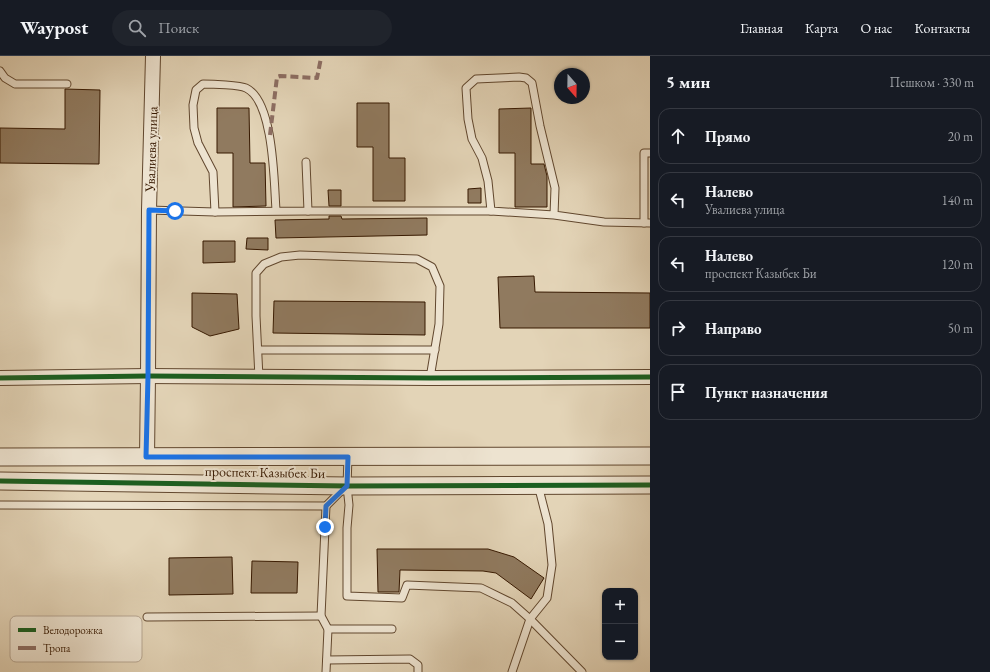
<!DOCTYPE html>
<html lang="ru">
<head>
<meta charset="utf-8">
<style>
	:root { --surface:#171b24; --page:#20242c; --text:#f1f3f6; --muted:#9ea1a6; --line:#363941 }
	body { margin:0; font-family:"EB Garamond",serif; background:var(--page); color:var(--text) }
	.controls { position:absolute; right:12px; bottom:12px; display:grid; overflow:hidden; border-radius:8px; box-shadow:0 1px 3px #0004 }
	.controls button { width:36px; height:36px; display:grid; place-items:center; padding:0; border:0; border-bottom:1px solid var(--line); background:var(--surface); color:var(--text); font:20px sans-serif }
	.compass { position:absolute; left:554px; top:12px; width:36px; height:36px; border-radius:50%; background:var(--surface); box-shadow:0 1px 3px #0004; rotate:160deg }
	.stop { position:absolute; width:12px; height:12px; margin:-9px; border:3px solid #1a73e8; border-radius:50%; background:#fff }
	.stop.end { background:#1a73e8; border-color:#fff; box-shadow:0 1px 4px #0008 }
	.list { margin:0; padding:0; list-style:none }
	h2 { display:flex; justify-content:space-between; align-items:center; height:52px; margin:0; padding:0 16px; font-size:17px }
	h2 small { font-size:13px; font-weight:400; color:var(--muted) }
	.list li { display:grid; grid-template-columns:26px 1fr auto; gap:12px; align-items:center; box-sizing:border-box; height:56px; margin:0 8px 8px; padding:0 8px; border:1px solid var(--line); border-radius:12px }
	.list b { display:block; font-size:15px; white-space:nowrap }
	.list p { margin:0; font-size:13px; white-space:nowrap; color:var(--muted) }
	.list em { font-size:13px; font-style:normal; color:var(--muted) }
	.icon { flex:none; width:22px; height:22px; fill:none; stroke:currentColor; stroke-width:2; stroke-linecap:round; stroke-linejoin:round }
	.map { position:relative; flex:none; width:650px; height:616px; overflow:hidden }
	header { display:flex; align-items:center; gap:24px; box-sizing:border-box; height:56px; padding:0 20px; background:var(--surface); border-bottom:1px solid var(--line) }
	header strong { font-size:19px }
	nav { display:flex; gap:22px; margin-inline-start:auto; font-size:14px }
	.search { width:280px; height:36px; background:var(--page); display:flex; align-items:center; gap:10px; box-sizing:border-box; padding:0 14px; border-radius:22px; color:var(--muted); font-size:15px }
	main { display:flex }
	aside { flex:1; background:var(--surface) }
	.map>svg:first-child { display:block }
	.building { fill:#907a5f; stroke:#361800 }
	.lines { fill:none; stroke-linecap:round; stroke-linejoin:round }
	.service-casing { stroke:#61472e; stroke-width:9 }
	.minor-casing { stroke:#61472e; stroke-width:16 }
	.tertiary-casing { stroke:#61472e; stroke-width:19 }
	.service { stroke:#ede3d0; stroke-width:7 }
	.minor { stroke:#ede3d0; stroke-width:14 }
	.tertiary { stroke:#ede3d0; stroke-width:17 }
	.quiet { stroke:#8d6e63; stroke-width:4; stroke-dasharray:8 4; stroke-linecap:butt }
	.cycleway-casing { stroke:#ede3d0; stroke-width:8 }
	.cycleway { stroke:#1b5e20; stroke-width:5 }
	.route { stroke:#1a73e8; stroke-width:5 }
	.labels { text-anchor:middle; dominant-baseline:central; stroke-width:4; stroke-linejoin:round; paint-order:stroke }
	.street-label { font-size:14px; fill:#361800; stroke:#ede3d0 }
	.key { fill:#ede3d0; stroke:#b6a692; stroke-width:1 }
	.key-label { font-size:11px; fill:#361800 }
</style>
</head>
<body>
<header>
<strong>Waypost</strong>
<div class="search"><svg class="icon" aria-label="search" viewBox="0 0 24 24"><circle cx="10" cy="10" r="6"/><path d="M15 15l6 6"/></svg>Поиск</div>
<nav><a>Главная</a><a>Карта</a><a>О нас</a><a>Контакты</a></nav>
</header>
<main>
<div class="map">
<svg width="650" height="616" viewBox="0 0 650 616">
	<rect width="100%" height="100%" fill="#e3d4b7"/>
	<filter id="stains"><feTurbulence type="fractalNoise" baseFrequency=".005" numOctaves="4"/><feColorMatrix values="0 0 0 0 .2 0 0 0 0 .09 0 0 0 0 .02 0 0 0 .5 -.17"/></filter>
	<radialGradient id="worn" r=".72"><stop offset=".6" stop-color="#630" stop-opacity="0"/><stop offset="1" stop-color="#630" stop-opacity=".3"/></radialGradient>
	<g class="building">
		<path d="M65,33L100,34L99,108L0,107V72L65,73Z"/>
		<path d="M357,47H389V102H405V145H373V91H357Z"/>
		<path d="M217,52H249L250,107H265L266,150L233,151V97H217Z"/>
		<path d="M531,52V108H544L547,120V151H515V97H499V53Z"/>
		<path d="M481,132V147H468V133Z"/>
		<path d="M328,134H341V150H329Z"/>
		<path d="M329,160H341L342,163L427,162V179L276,182L275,164L329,163Z"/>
		<path d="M247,182H268V194L246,193Z"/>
		<path d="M203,185H235V206L203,207Z"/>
		<path d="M534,220L535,236L650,237V272H500L498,221Z"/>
		<path d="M192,237L237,238L239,273L210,280L192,271Z"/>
		<path d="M274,245L425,246V279L273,277Z"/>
		<path d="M377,493H488L514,501L544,522L531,543L496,517L483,515L400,514L399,536H378Z"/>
		<path d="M232,501L233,538L169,539V502Z"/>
		<path d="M252,505L298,506L297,537H251Z"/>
	</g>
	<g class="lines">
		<g class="service-casing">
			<g id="service">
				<path d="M0,15L5,22L15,28H67"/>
				<path d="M149,154L215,156L308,155L306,106"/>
				<path d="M308,155H491"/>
				<path d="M215,156L213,116L198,87L194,72L193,49L196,34L203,28C212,28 240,29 246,32C274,45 274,127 276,154"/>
				<path d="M554,159L555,132L540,70L532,27L526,22L519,21L476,23L466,32L468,63L472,83L482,102L488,125L491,155L554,159L604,166L650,167"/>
				<path d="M644,167V97H650"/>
				<path d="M258,294H435"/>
				<path d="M259,322L256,260V217L264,208L281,201L300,199L417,203L432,211L440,230L439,268L430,322"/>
				<path d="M348,401L347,430L349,449L347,472V540L402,542L407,529L481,532L512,547L530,563L582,616"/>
				<path d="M0,449L326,450L344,432"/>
				<path d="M326,450L321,560L328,573L326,616"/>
				<path d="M147,561L321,560"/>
				<path d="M328,573H392"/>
				<path d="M327,604L410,603L418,609V616"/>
				<path d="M512,616L530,563L547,542L552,509L548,468L538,429"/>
			</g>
		</g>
		<g class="minor-casing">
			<g id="minor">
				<path d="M0,322L148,320L430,322L650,321"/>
				<path d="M147,401L148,320L149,154L153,0"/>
			</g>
		</g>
		<g class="tertiary-casing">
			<g id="tertiary">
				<path d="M0,401L650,400"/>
				<path d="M0,425L347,430L650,429"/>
			</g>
		</g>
		<use href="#service" class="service"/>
		<use href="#minor" class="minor"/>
		<use href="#tertiary" class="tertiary"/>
		<path class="quiet" d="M270,79L277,21L280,20L317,22L321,2"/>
		<g class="cycleway-casing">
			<g id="cycleway">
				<path d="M0,322L148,320L430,322L650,321"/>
				<path d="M0,425L347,430L650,429"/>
			</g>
		</g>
		<use href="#cycleway" class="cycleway"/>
	</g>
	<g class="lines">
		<path class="route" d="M175,155L149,154L148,320L146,401H348L347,430L326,450L325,471"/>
	</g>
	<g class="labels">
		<g class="street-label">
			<text transform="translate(151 93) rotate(-88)">Увалиева улица</text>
			<text transform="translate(265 416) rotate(1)">проспект Казыбек Би</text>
		</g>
	</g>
	<rect x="10" y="560" width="132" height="46" rx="6" class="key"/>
	<rect x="18" y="572" width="18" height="4" fill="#1b5e20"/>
	<rect x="18" y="590" width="18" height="4" fill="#8d6e63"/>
	<g class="key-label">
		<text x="43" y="578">Велодорожка</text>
		<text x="43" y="596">Тропа</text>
	</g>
	<rect width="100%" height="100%" filter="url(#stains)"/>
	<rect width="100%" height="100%" fill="url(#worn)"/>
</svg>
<div class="controls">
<button>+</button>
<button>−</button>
</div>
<svg class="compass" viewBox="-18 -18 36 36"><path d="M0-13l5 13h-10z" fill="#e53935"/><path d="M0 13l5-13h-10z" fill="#9ea1a6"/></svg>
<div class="stop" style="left:175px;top:155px"></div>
<div class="stop end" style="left:325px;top:471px"></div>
</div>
<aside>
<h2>5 мин<small>Пешком · 330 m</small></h2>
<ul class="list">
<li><svg class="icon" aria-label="ahead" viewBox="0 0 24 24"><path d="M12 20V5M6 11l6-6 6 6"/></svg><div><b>Прямо</b></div><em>20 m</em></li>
<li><svg class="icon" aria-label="left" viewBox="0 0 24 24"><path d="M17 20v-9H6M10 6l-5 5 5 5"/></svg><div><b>Налево</b><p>Увалиева улица</p></div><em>140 m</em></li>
<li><svg class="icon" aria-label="left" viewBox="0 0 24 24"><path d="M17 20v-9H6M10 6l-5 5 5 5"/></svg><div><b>Налево</b><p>проспект Казыбек Би</p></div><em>120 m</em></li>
<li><svg class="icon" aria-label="right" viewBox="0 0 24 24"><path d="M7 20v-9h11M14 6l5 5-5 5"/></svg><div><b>Направо</b></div><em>50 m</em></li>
<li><svg class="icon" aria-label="arrive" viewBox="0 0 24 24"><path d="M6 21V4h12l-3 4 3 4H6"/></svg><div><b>Пункт назначения</b></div></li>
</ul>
</aside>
</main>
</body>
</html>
